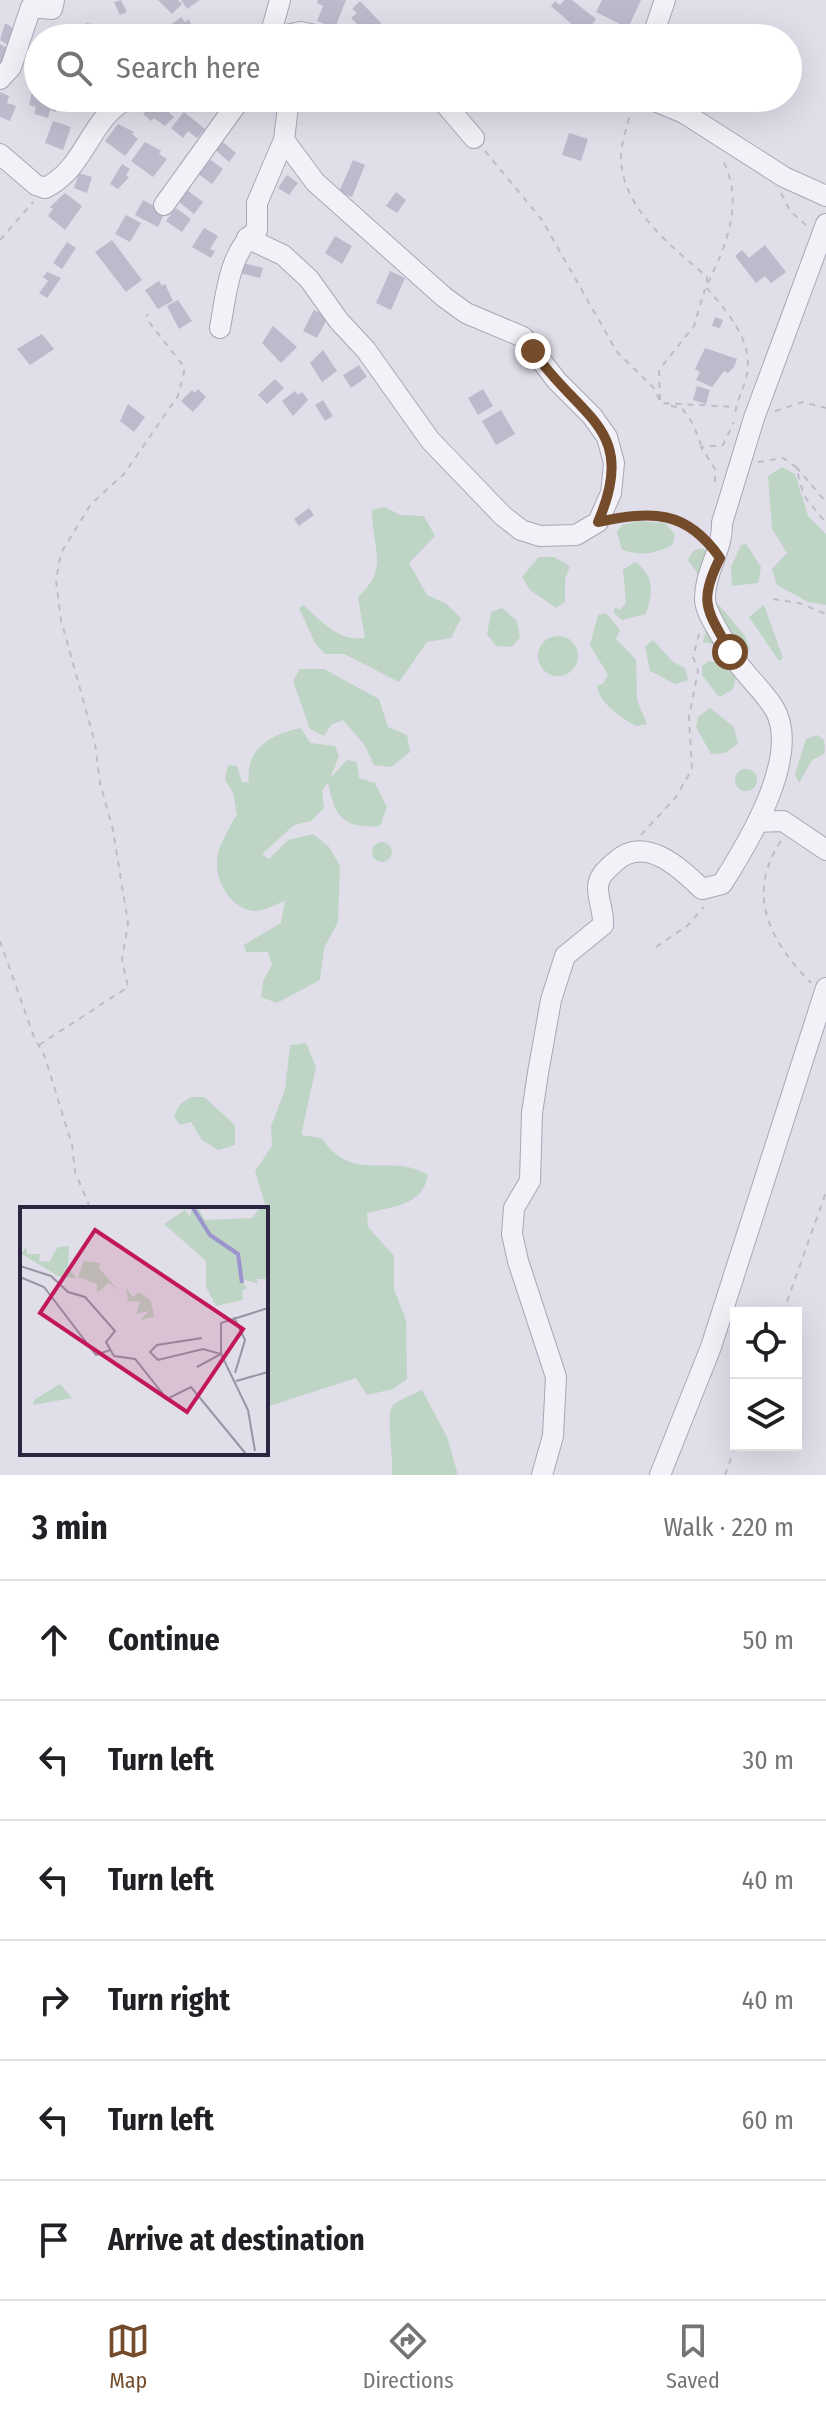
<!DOCTYPE html>
<html lang="en">
<head>
<meta charset="utf-8">
<style>
	:root { --surface:#fff; --page:#f2f2f2; --text:#202124; --muted:#757577; --line:#e0e0e0; --accent:#754c2b }
	body { margin:0; font-family:"Fira Sans Condensed",sans-serif; background:var(--page); color:var(--text) }
	.controls { position:absolute; right:24px; bottom:24px; display:grid; overflow:hidden; border-radius:0px; box-shadow:0 8px 32px #0002 }
	.controls button { width:72px; height:72px; display:grid; place-items:center; padding:0; border:0; border-bottom:2px solid var(--line); background:var(--surface); color:var(--text); font:40px sans-serif }
	.stop { position:absolute; width:24px; height:24px; margin:-18px; border:6px solid #754c2b; border-radius:50%; background:#fff }
	.stop.end { background:#754c2b; border-color:#fff; box-shadow:0 2px 8px #0008 }
	.list { margin:0; padding:0; list-style:none }
	h2 { display:flex; justify-content:space-between; align-items:center; height:104px; margin:0; padding:0 32px; font-size:34px }
	h2 small { font-size:26px; font-weight:400; color:var(--muted) }
	.list li { display:grid; grid-template-columns:52px 1fr auto; gap:24px; align-items:center; box-sizing:border-box; height:120px; padding:0 32px; border-top:2px solid var(--line) }
	.list b { display:block; font-size:30px; white-space:nowrap }
	.list em { font-size:26px; font-style:normal; color:var(--muted) }
	.icon { flex:none; width:44px; height:44px; fill:none; stroke:currentColor; stroke-width:2; stroke-linecap:round; stroke-linejoin:round }
	.map { position:relative; flex:none; width:826px; height:1475px; overflow:hidden }
	.search { position:absolute; background:var(--surface); box-shadow:0 8px 32px #0002; left:24px; right:24px; top:24px; height:88px; display:flex; align-items:center; gap:20px; box-sizing:border-box; padding:0 28px; border-radius:44px; color:var(--muted); font-size:30px }
	.sheet { height:824px; background:var(--surface) }
	nav { display:flex; justify-content:space-around; align-items:center; box-sizing:border-box; height:112px; border-top:2px solid var(--line); background:var(--surface); font-size:22px; color:var(--muted) }
	nav a { display:grid; justify-items:center; gap:4px }
	nav .on { color:var(--accent) }
	.map>svg:first-child { display:block }
	.green { fill:#bed4c5 }
	.building { fill:#bebacc }
	.lines { fill:none; stroke-linecap:round; stroke-linejoin:round }
	.minor-casing { stroke:#aaa6b7; stroke-width:22 }
	.path { stroke:#bfbcc8; stroke-width:2; stroke-dasharray:6 6; stroke-linecap:butt }
	.minor { stroke:#f2f1f7; stroke-width:20 }
	.route { stroke:#754c2b; stroke-width:10 }
	.inset-river { fill:none; stroke:#9b94cd; stroke-width:4 }
	.inset-road { fill:none; stroke:#9894a6; stroke-width:2 }
	.view { fill:#c2185b; fill-opacity:0.15; stroke:#c2185b; stroke-width:4 }
	.inset-edge { fill:none; stroke:#2c2541; stroke-width:4 }
</style>
</head>
<body>
<div class="map">
<svg width="826" height="1475" viewBox="0 0 826 1475">
	<rect width="100%" height="100%" fill="#e0dee9"/>
	<g class="green">
		<path d="M782,467L795,474L808,516L826,534V605L808,602L777,585L772,569L787,553L772,529L768,476Z"/>
		<path d="M385,507L400,515L424,516L435,536L409,563L427,595L445,603L461,618L451,638L427,642L399,682L344,654H325L315,643L299,608L304,605C321,622 340,642 365,638L358,597C390,568 372,549 372,510Z"/>
		<path d="M639,521L665,523L675,535L672,545C654,554 642,556 622,550L617,532L622,525Z"/>
		<path d="M746,544L761,567L758,583L732,586L731,567L741,545Z"/>
		<path d="M701,548L711,553L699,576L688,560L693,551Z"/>
		<path d="M539,557H554L570,566L565,579V602L556,608L530,590L522,577Z"/>
		<path d="M635,562C655,576 653,593 646,614L622,620L614,613L615,607L620,610L626,603L623,570Z"/>
		<path d="M719,605L745,636L750,649L728,659L726,647L703,642L712,607Z"/>
		<path d="M764,605L783,658L779,661L749,617Z"/>
		<path d="M502,608L517,621L520,638L511,647L496,646L487,634L491,612Z"/>
		<path d="M606,613L620,630L616,639L636,660L637,700L647,724L636,726C622,718 598,703 597,685L603,684L608,675L590,645L598,615Z"/>
		<circle cx="558" cy="656" r="20"/>
		<path d="M653,640L673,662L685,668L688,680L675,684L650,671L645,647Z"/>
		<path d="M709,661L727,665L736,679L732,690L719,697L702,675V666Z"/>
		<path d="M300,669H324L379,699L388,727L407,735L410,752L391,767L374,765L364,744L343,720L331,725L324,736L310,729L293,681Z"/>
		<path d="M710,708L734,727L738,744L725,753L711,754L696,727L698,717Z"/>
		<path d="M301,728L310,743L335,746L339,757L330,778L347,760L357,762L359,778L375,783L387,807L380,826C343,829 334,816 328,782L322,791L324,808L311,821L294,825L262,854L269,859L288,840L313,834L329,847L340,866L338,922L324,948L320,980L277,1003L261,997L263,981L272,965L268,952H246L244,945L281,923L285,901C276,904 264,911 255,911C231,910 212,878 218,854C219,847 232,821 237,815L233,793L225,779L228,765L237,766L242,782H249C245,749 271,734 301,728Z"/>
		<path d="M817,735L824,740L825,753L812,760L799,783L795,774L806,739Z"/>
		<circle cx="746" cy="780" r="11"/>
		<circle cx="382" cy="852" r="10"/>
		<path d="M306,1043L316,1067L301,1135L322,1138C352,1185 392,1152 428,1175C422,1206 394,1206 367,1213L368,1227L394,1256V1289L406,1320L407,1379L393,1389L367,1395L356,1378L266,1407L268,1214L255,1171L272,1146L271,1126L285,1090L290,1045Z"/>
		<path d="M191,1097H204L235,1125V1145L218,1150L202,1140L191,1122L180,1125L174,1116L180,1104Z"/>
		<path d="M422,1390L447,1437L458,1475H392C394,1458 385,1413 393,1405C400,1399 414,1394 422,1390Z"/>
	</g>
	<g class="building">
		<path d="M121,0L127,12L120,15L114,2Z"/>
		<path d="M158,0H178L182,4L172,14Z"/>
		<path d="M181,0H200L187,9Z"/>
		<path d="M318,0H346L335,28L317,21L323,6L317,3Z"/>
		<path d="M564,0H572L596,19L584,35L551,6L555,1L560,5Z"/>
		<path d="M602,0H641L628,28L596,12Z"/>
		<path d="M360,1L381,23L373,31L367,24L362,29L351,18L357,13L352,9Z"/>
		<path d="M181,17L185,22L189,19L196,38H171L165,29Z"/>
		<path d="M5,23L19,32L10,46L0,40Z"/>
		<path d="M86,23L103,26V32L111,33L110,38H83Z"/>
		<path d="M658,24L687,32L685,38H654Z"/>
		<path d="M0,44L12,51L0,65Z"/>
		<path d="M27,45L38,46V73L29,71L31,65L24,64Z"/>
		<path d="M32,91L38,93V98H59L56,112L50,110L48,118L34,114L36,107L29,105Z"/>
		<path d="M0,92L9,96L7,103L16,106L10,121L0,117Z"/>
		<path d="M740,99L743,105L731,111L728,105Z"/>
		<path d="M157,101L174,117L165,126L154,118L151,121L143,114Z"/>
		<path d="M184,112L205,129L197,138L188,131L183,138L171,128Z"/>
		<path d="M53,121L71,127L63,150L45,143Z"/>
		<path d="M118,124L134,132L132,134L138,139L125,156L105,141Z"/>
		<path d="M569,133L588,139L581,161L562,155Z"/>
		<path d="M218,138L236,153L229,162L211,146Z"/>
		<path d="M145,142L161,151L159,154L167,159L153,177L131,161Z"/>
		<path d="M211,160L223,169L212,184L197,173Z"/>
		<path d="M353,160L365,165L352,197L339,192Z"/>
		<path d="M122,164L130,169L126,175L129,177L118,189L110,184Z"/>
		<path d="M79,173L92,177L87,193L74,188Z"/>
		<path d="M287,175L298,183L289,195L278,188Z"/>
		<path d="M187,190L203,202L194,214L179,202Z"/>
		<path d="M396,192L406,200L397,213L386,206Z"/>
		<path d="M65,193L82,206L65,230L48,216L53,209L50,207Z"/>
		<path d="M143,200L165,212L158,227L135,215Z"/>
		<path d="M176,208L191,219L182,232L166,221Z"/>
		<path d="M126,215L141,223L130,242L115,234Z"/>
		<path d="M204,228L218,236L210,249L215,251L211,258L192,247Z"/>
		<path d="M335,236L352,246L342,264L325,253Z"/>
		<path d="M112,240L142,280L126,292L95,252Z"/>
		<path d="M67,242L76,248L62,269L53,263Z"/>
		<path d="M765,245L786,272L771,283L765,276L756,283L735,256L742,250L749,258Z"/>
		<path d="M243,263L263,268L260,278L240,273Z"/>
		<path d="M390,271L405,278L391,310L376,303Z"/>
		<path d="M47,272L61,278L47,298L39,293L48,281L43,277Z"/>
		<path d="M159,281L162,286L165,284L173,301L158,309L145,290Z"/>
		<path d="M178,300L192,321L179,329L167,306Z"/>
		<path d="M314,310L328,317L317,338L303,331Z"/>
		<path d="M715,317L723,320L720,328L712,326Z"/>
		<path d="M273,326L297,347L281,363L262,343Z"/>
		<path d="M42,334L54,349L30,365L17,349Z"/>
		<path d="M705,348L737,359L734,367L728,373L724,371L712,387L696,380L700,372L695,369Z"/>
		<path d="M323,350L337,371L322,382L310,363Z"/>
		<path d="M359,365L367,377L351,388L343,375Z"/>
		<path d="M275,379L284,388L267,404L258,395Z"/>
		<path d="M697,386L710,390L706,404L693,400Z"/>
		<path d="M198,389L206,397L193,412L181,401L192,390L195,393Z"/>
		<path d="M483,389L493,406L478,415L468,398Z"/>
		<path d="M295,391L298,395L302,392L308,400L293,416L282,401Z"/>
		<path d="M323,400L333,416L325,421L315,405Z"/>
		<path d="M128,404L145,417L134,432L120,421Z"/>
		<path d="M501,410L515,434L496,445L482,421Z"/>
		<path d="M309,508L314,515L299,526L294,519Z"/>
	</g>
	<g class="lines">
		<g class="minor-casing">
			<g id="minor">
				<path d="M265,38L270,36L280,0"/>
				<path d="M271,38L301,32L330,38"/>
				<path d="M652,38L665,0"/>
				<path d="M0,79L11,67L31,7L52,9L54,0"/>
				<path d="M440,98L474,138"/>
				<path d="M648,98L684,113L784,177L826,196"/>
				<path d="M0,154L36,185L45,188C87,168 89,116 130,98"/>
				<path d="M164,205L241,98"/>
				<path d="M247,238L283,255L309,279L339,321L366,350L430,440L503,516L521,530L540,536L576,535L598,522L611,493L614,463L607,437L592,416L557,381L523,337L466,313L444,297L315,182L284,140L289,98"/>
				<path d="M220,328C226,295 229,252 257,230V203L284,140"/>
				<path d="M758,822L783,821L826,850"/>
				<path d="M542,1475L553,1436L556,1377L518,1261L512,1234L514,1208L530,1181L532,1113L538,1073L551,1000L565,956L603,925C604,912 598,900 598,888C598,876 607,869 615,862C645,834 680,868 702,889L722,884C748,843 802,755 774,708C760,686 738,669 726,645C720,632 706,614 705,600C704,573 723,550 722,523L754,418L826,224"/>
				<path d="M660,1475L711,1347L826,988"/>
			</g>
		</g>
		<g class="path">
			<path d="M632,106C629,122 622,139 621,155C620,208 672,246 707,277L706,287C726,311 753,339 747,374C744,389 736,401 735,416"/>
			<path d="M485,151L542,220L617,352L654,388L661,403L736,407"/>
			<path d="M781,193L790,211L806,225"/>
			<path d="M0,240L33,202"/>
			<path d="M708,283C728,241 745,200 721,157"/>
			<path d="M660,400L659,370L694,326L705,289"/>
			<path d="M671,406L682,408L693,424L701,445"/>
			<path d="M775,411L803,402L826,408"/>
			<path d="M758,462L783,458L796,467L804,496L826,523"/>
			<path d="M796,467L826,502"/>
			<path d="M715,482V469L701,447L723,445L734,422"/>
			<path d="M620,518L674,517L703,537"/>
			<path d="M773,599L799,603L826,614"/>
			<path d="M641,835L676,797L692,769L689,717L698,671L693,657L699,634"/>
			<path d="M781,841C745,895 770,941 811,983"/>
			<path d="M0,941L34,1037L45,1057L72,1145L75,1172L89,1205"/>
			<path d="M656,947L687,926L704,907"/>
			<path d="M39,1045L128,987L122,960L128,923L113,830L100,783L95,743L61,620L56,580L61,553L91,504L124,474L178,396L185,368L149,322L147,314"/>
			<path d="M783,1313L826,1192"/>
			<path d="M725,1475L736,1444"/>
		</g>
		<use href="#minor" class="minor"/>
	</g>
	<g class="lines">
		<path class="route" d="M533,351C580,419 639,428 598,522C652,511 686,509 720,558C697,604 708,610 730,652"/>
	</g>
	<g transform="translate(20 1207)">
		<rect width="248" height="248" fill="#e0dee9"/>
		<path d="M172,1H178L185,13L232,11L240,1L248,3V72H237L238,77L220,71L227,81L222,84L223,93L196,99L186,80V54L144,17L165,3L170,10ZM49,39L48,61L56,71L40,70L0,46V40L2,46L6,40L7,47H20L19,54L29,55L38,40ZM64,54L80,56L79,61L98,83L89,76L77,86V77L58,70ZM106,81L113,90L119,85L131,94L134,110L120,113L129,104L116,107L120,95L108,94ZM40,177L52,191L13,198L14,193Z" fill="#bed4c5"/>
		<path class="inset-river" d="M173,1L190,28L218,47L222,76"/>
		<path class="inset-road" d="M0,59L31,69L48,85L65,90L95,124L86,135L94,149L115,152L147,192L171,180L226,247M0,70L24,80L76,148L90,143M214,110L225,133L215,166M177,160L201,147L183,142L138,153L130,145L137,138L182,131M216,174L248,165M235,244L228,203L201,147V116L248,101"/>
		<path class="view" d="M75,23L223,122L167,205L20,106Z"/>
		<rect width="248" height="248" class="inset-edge"/>
	</g>
</svg>
<div class="controls">
<button><svg class="icon" aria-label="locate" viewBox="0 0 24 24"><circle cx="12" cy="12" r="6"/><path d="M12 2v4M12 18v4M2 12h4M18 12h4"/></svg></button>
<button><svg class="icon" aria-label="layers" viewBox="0 0 24 24"><path d="M12 4l9 5-9 5-9-5zM3 14l9 5 9-5"/></svg></button>
</div>
<div class="stop" style="left:730px;top:652px"></div>
<div class="stop end" style="left:533px;top:351px"></div>
<div class="search"><svg class="icon" aria-label="search" viewBox="0 0 24 24"><circle cx="10" cy="10" r="6"/><path d="M15 15l6 6"/></svg>Search here</div>
</div>
<section class="sheet">
<h2>3 min<small>Walk · 220 m</small></h2>
<ul class="list">
<li><svg class="icon" aria-label="ahead" viewBox="0 0 24 24"><path d="M12 20V5M6 11l6-6 6 6"/></svg><div><b>Continue</b></div><em>50 m</em></li>
<li><svg class="icon" aria-label="left" viewBox="0 0 24 24"><path d="M17 20v-9H6M10 6l-5 5 5 5"/></svg><div><b>Turn left</b></div><em>30 m</em></li>
<li><svg class="icon" aria-label="left" viewBox="0 0 24 24"><path d="M17 20v-9H6M10 6l-5 5 5 5"/></svg><div><b>Turn left</b></div><em>40 m</em></li>
<li><svg class="icon" aria-label="right" viewBox="0 0 24 24"><path d="M7 20v-9h11M14 6l5 5-5 5"/></svg><div><b>Turn right</b></div><em>40 m</em></li>
<li><svg class="icon" aria-label="left" viewBox="0 0 24 24"><path d="M17 20v-9H6M10 6l-5 5 5 5"/></svg><div><b>Turn left</b></div><em>60 m</em></li>
<li><svg class="icon" aria-label="arrive" viewBox="0 0 24 24"><path d="M6 21V4h12l-3 4 3 4H6"/></svg><div><b>Arrive at destination</b></div></li>
</ul>
</section>
<nav>
<a class="on"><svg class="icon" aria-label="map" viewBox="0 0 24 24"><path d="M3 6l6-2 6 2 6-2v14l-6 2-6-2-6 2zM9 4v14M15 6v14"/></svg>Map</a>
<a><svg class="icon" aria-label="directions" viewBox="0 0 24 24"><path d="M12 3l9 9-9 9-9-9zM9 14v-3h6M13 9l2 2-2 2"/></svg>Directions</a>
<a><svg class="icon" aria-label="saved" viewBox="0 0 24 24"><path d="M7 4h10v16l-5-4-5 4z"/></svg>Saved</a>
</nav>
</body>
</html>
